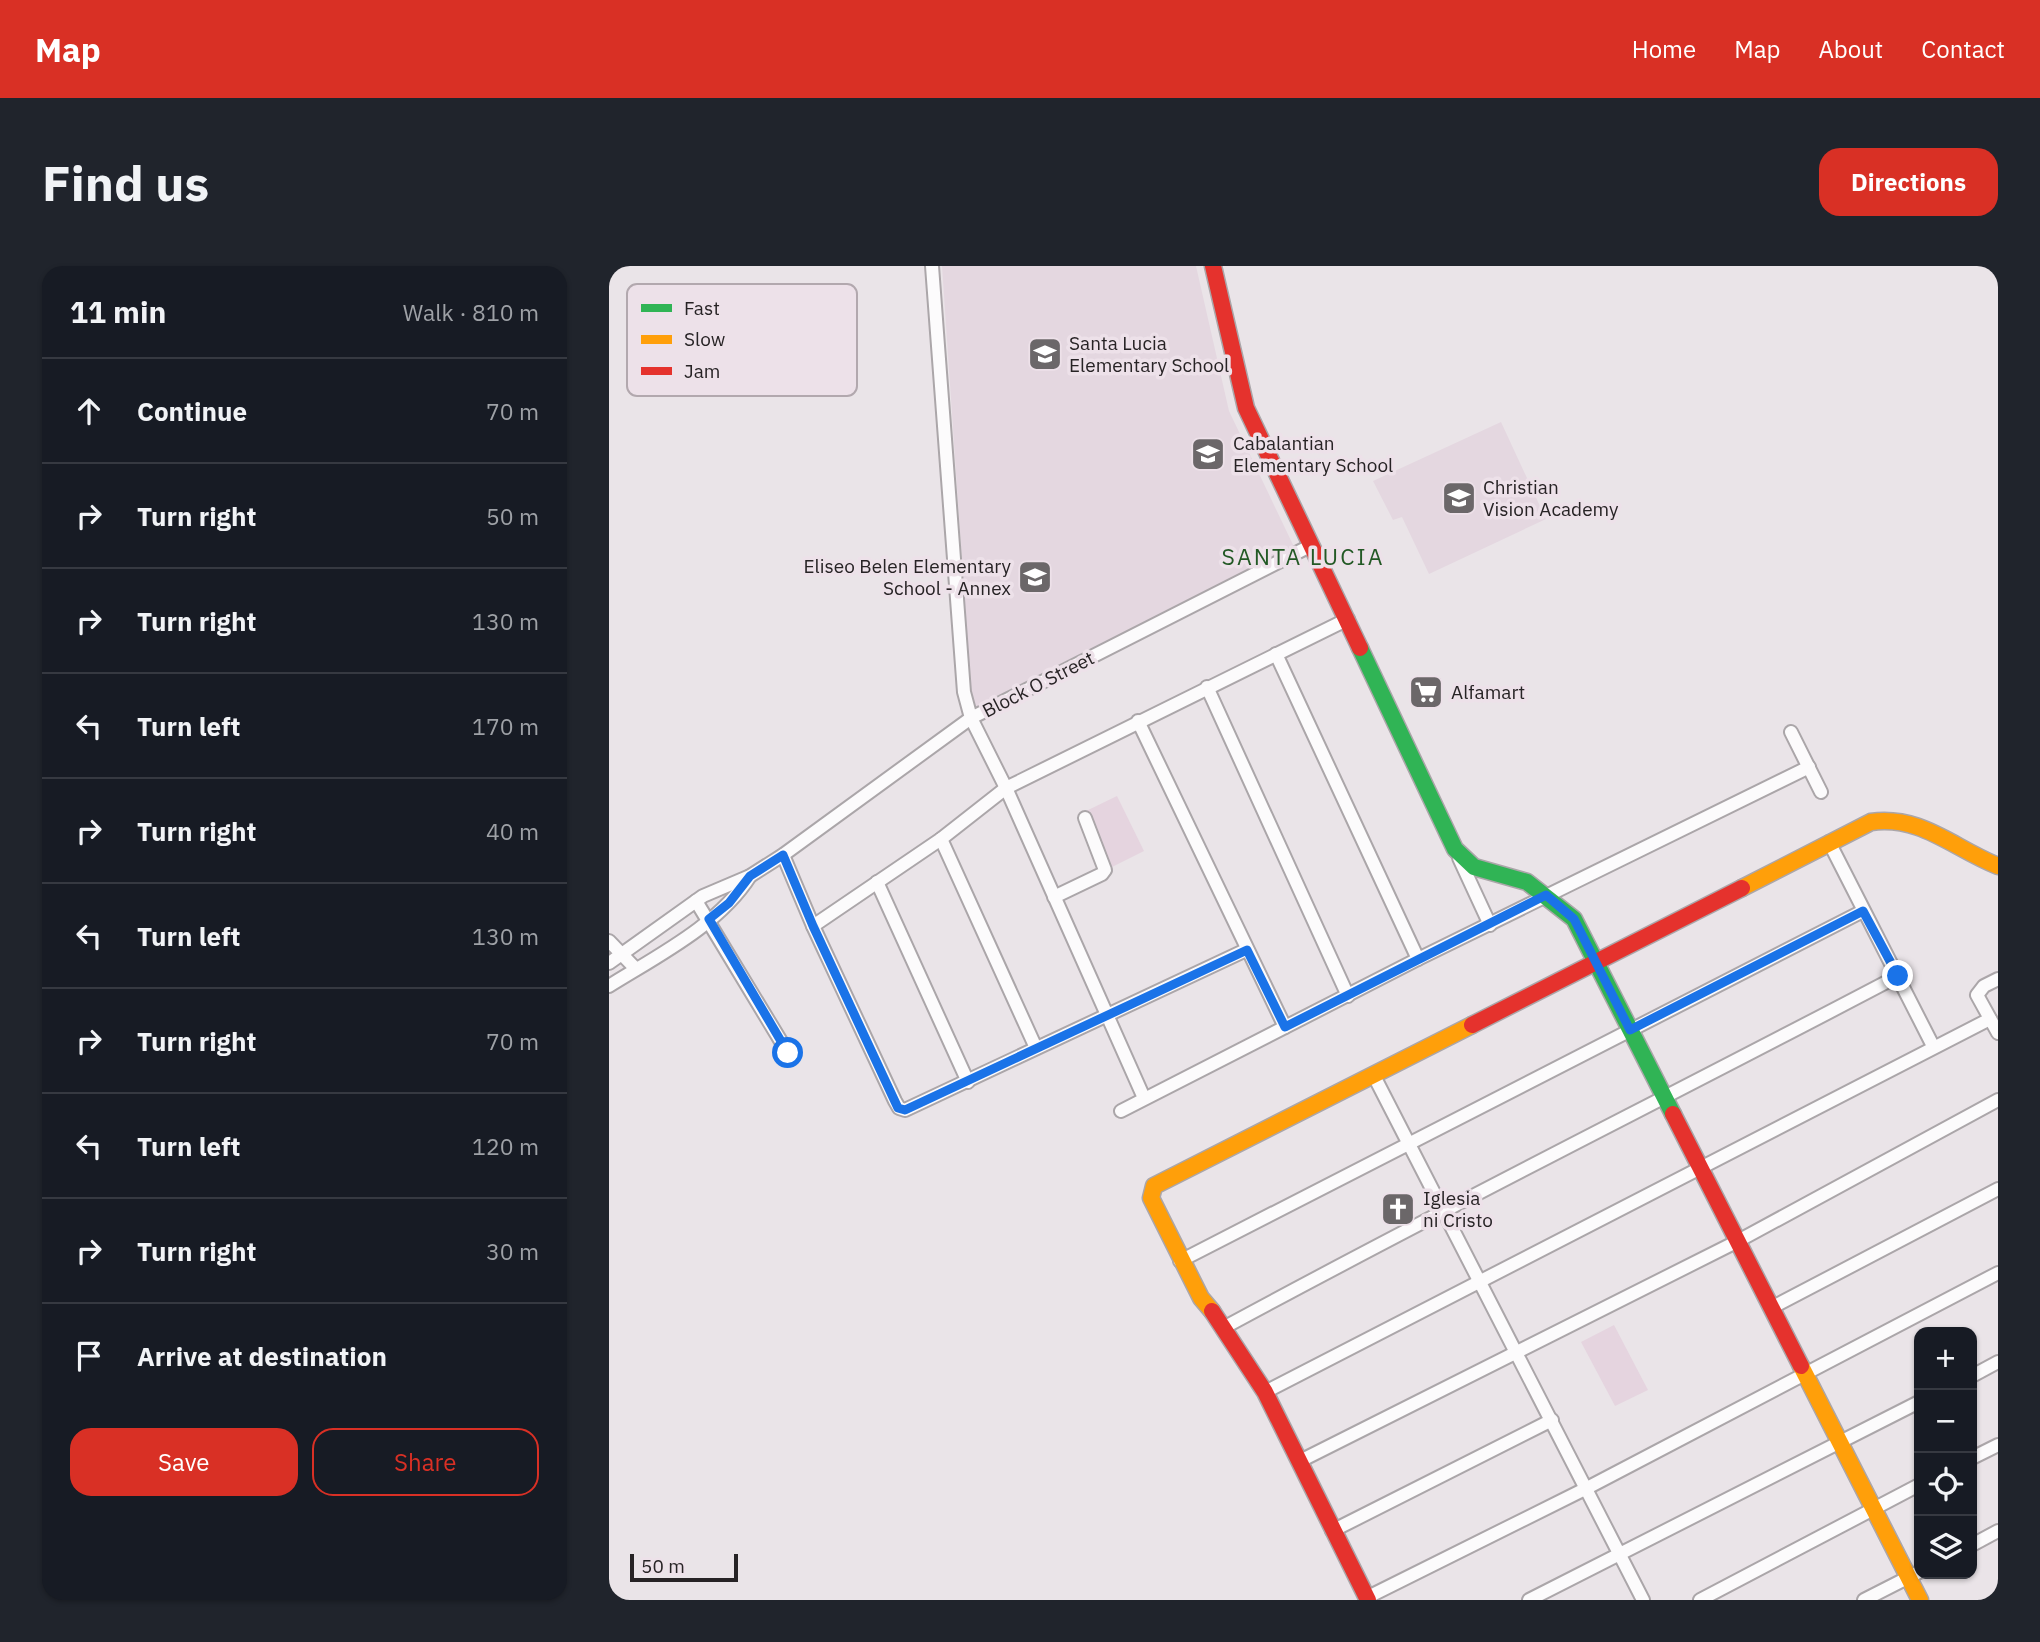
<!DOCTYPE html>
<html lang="en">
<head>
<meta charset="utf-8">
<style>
	:root { --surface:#171b24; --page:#20242c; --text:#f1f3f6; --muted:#9ea1a6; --line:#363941; --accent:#d93025 }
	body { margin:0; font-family:"IBM Plex Sans",sans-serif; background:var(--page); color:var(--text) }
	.controls { position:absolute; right:21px; bottom:21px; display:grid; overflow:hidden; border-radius:14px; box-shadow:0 2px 5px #0004 }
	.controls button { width:63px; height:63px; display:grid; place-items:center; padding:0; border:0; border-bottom:2px solid var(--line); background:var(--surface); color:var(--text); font:35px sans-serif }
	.scale { position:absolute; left:21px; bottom:18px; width:108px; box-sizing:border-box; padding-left:7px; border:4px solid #272325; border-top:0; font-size:19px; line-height:24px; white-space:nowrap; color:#272325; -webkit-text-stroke:5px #ede1e9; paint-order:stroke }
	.stop { position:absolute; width:21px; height:21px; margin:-16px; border:5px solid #1a73e8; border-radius:50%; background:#fff }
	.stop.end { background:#1a73e8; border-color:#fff; box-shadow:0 2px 7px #0008 }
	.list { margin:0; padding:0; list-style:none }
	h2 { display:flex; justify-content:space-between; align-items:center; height:91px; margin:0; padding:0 28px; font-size:30px }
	h2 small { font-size:23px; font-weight:400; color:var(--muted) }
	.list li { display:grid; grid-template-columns:46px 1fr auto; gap:21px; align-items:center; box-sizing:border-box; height:105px; padding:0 28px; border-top:2px solid var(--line) }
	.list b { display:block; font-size:26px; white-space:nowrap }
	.list em { font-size:23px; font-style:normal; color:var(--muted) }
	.actions { display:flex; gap:14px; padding:21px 28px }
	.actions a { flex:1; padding:16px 0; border:2px solid var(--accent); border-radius:21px; text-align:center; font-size:24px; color:var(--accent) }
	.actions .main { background:var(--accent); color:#fff }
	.icon { flex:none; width:38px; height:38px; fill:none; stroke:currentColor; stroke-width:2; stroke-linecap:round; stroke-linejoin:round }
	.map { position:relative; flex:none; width:1389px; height:1334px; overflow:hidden; border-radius:21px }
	header { display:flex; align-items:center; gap:42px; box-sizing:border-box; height:98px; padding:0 35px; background:var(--accent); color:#fff }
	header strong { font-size:33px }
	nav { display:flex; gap:38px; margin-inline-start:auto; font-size:24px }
	.intro { display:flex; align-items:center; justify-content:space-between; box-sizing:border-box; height:168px; padding:0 42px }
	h1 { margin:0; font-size:49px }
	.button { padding:18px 32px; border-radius:21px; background:var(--accent); color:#fff; font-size:24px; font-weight:700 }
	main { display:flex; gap:42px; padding:0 42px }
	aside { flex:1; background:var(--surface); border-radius:21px; box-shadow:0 2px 5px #0004 }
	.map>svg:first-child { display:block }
	.built { fill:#e4d7e0 }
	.green { fill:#e5d4df }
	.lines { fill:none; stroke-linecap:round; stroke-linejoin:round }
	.street-casing { stroke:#aba6a9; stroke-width:16 }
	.fast-casing { stroke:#aba6a9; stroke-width:19 }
	.slow-casing { stroke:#aba6a9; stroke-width:19 }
	.jam-casing { stroke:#aba6a9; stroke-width:19 }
	.street { stroke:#fcfbfc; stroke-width:12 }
	.fast { stroke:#30b455; stroke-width:16 }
	.slow { stroke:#ff9f0a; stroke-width:16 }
	.jam { stroke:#e5322d; stroke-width:16 }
	.route { stroke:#1a73e8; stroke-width:9 }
	.labels { text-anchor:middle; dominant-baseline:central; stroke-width:7; stroke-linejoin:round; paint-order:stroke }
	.poi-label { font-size:19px; fill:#272325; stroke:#ede1e9; text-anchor:start }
	.street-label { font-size:19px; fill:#272325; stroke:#ede1e9 }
	.quarter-label { font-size:23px; letter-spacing:2px; fill:#235925; stroke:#ede1e9 }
	.key { fill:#ede1e9; stroke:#b2a8ae; stroke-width:2 }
	.key-label { font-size:19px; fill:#272325 }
</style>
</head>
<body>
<header>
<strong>Map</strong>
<nav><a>Home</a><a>Map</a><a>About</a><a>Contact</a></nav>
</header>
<div class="intro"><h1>Find us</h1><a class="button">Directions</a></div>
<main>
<aside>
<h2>11 min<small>Walk · 810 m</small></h2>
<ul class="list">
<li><svg class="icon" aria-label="ahead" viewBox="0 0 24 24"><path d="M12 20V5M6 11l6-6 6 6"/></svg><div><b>Continue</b></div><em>70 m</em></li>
<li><svg class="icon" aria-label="right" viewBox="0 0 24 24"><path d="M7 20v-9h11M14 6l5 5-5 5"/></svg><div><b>Turn right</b></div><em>50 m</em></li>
<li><svg class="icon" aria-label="right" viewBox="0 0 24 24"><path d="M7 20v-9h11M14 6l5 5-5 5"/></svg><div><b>Turn right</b></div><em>130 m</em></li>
<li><svg class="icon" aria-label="left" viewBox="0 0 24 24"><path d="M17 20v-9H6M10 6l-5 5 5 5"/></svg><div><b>Turn left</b></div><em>170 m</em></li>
<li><svg class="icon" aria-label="right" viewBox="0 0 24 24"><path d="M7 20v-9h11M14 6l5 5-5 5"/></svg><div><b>Turn right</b></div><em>40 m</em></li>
<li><svg class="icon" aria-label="left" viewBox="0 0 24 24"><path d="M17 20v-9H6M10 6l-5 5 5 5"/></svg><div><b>Turn left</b></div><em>130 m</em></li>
<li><svg class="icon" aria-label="right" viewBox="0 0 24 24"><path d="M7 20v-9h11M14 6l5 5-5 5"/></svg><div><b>Turn right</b></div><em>70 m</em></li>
<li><svg class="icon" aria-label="left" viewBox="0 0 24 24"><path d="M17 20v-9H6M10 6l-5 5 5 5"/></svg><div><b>Turn left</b></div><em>120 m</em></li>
<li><svg class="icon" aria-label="right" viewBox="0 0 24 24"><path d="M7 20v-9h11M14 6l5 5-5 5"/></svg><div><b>Turn right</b></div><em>30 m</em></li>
<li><svg class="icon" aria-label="arrive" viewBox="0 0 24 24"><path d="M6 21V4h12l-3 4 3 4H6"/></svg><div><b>Arrive at destination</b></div></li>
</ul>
<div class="actions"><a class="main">Save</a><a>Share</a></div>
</aside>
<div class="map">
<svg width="1389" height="1334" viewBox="0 0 1389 1334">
	<rect width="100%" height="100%" fill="#eae4e8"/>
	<g class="built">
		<path d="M333,0H587L620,145L687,285L363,443Z"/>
		<path d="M892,156L937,253L820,308L793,251L784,254L764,215Z"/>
	</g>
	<g class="green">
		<path d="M508,530L535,585L503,601L475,546Z"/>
		<path d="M1005,1059L1039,1124L1006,1140L972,1076Z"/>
	</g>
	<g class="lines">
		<g class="street-casing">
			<g id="street">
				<path d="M323,0L355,426L362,452L397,522L535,832"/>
				<path d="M667,388L809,693"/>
				<path d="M598,421L739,730"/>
				<path d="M529,455L676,761"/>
				<path d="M1182,466L1212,526"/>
				<path d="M332,573L427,782"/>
				<path d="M1220,576L1324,780"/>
				<path d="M174,589L204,660L286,835L290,842L296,844L637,684"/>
				<path d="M850,592L881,659"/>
				<path d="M268,616L359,816"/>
				<path d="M445,631L493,608L496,604L476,552"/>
				<path d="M87,635L179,787"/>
				<path d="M204,660L332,573L397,522L739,353"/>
				<path d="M0,675L27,703"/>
				<path d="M0,697L94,630L141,610L174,589L362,452L703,279"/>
				<path d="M1389,713L1375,720L1368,729L1389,767"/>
				<path d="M0,720C48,690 110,659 141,610"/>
				<path d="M764,808L1034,1334"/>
				<path d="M512,845L809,693L1200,501"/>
				<path d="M571,995L1254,645"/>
				<path d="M1162,1042L1389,923"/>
				<path d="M616,1061C839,940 1065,828 1289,710"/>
				<path d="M1363,1110L1389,1096"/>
				<path d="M656,1126L1381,753"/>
				<path d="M1363,1192L1389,1179"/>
				<path d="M691,1195L1129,975L1389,834"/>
				<path d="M723,1265L943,1154"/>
				<path d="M1363,1279L1389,1265"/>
				<path d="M757,1332L978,1222L1389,1007"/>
				<path d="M920,1334L1310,1136"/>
				<path d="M1091,1334L1310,1219"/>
				<path d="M1255,1334L1310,1306"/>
			</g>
		</g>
		<g class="fast-casing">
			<path id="fast" d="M751,382L846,583L865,601L918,616L965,653L1064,848"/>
		</g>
		<g class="slow-casing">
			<g id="slow">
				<path d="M1133,622L1262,556C1312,549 1344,582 1389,600"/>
				<path d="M603,1045L592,1032L542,932L545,920L863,759"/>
				<path d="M1192,1100L1311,1334"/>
			</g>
		</g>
		<g class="jam-casing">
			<g id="jam">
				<path d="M604,0L637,142L751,382"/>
				<path d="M863,759L1133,622"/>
				<path d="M1064,848L1192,1100"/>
				<path d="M603,1045L656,1126L759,1334"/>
			</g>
		</g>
		<use href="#street" class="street"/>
		<use href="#fast" class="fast"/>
		<use href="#slow" class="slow"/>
		<use href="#jam" class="jam"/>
	</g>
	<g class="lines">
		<path class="route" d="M179,787L100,653L120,637L141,610L174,589L204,660L289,842L296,844L638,684L676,761L937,629L965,653L1021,764L1254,645L1289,710"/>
	</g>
	<defs>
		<g id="school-square" transform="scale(1.75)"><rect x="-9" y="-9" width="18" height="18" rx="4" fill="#6b6769" stroke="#ede1e9"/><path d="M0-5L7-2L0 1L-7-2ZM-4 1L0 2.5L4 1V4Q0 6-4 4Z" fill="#fff"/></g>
		<g id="supermarket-square" transform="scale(1.75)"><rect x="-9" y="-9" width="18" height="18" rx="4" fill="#6b6769" stroke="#ede1e9"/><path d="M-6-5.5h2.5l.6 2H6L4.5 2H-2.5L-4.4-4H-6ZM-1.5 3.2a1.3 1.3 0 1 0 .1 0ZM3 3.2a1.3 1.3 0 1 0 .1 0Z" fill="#fff"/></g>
		<g id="church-square" transform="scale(1.75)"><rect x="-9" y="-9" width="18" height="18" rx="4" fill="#6b6769" stroke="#ede1e9"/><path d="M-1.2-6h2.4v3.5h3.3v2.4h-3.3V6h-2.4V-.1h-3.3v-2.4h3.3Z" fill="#fff"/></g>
	</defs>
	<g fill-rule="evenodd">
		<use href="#school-square" x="436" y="88"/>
		<use href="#school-square" x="599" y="188"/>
		<use href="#school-square" x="850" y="232"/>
		<use href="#school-square" x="426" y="311"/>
		<use href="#supermarket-square" x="817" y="426"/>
		<use href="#church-square" x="789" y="943"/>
	</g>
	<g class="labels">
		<g class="poi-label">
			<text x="460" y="77">Santa Lucia<tspan x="460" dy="22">Elementary School</tspan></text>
			<text x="624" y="177">Cabalantian<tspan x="624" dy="22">Elementary School</tspan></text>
			<text x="874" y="221">Christian<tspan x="874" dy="22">Vision Academy</tspan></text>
			<text x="402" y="300" text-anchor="end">Eliseo Belen Elementary<tspan x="402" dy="22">School - Annex</tspan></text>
			<text x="842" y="426">Alfamart</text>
			<text x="814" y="932">Iglesia<tspan x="814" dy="22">ni Cristo</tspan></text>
		</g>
		<g class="street-label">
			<text transform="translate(429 418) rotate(-27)">Block O Street</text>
		</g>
		<g class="quarter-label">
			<text x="694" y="290">SANTA LUCIA</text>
		</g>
	</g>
	<rect x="18" y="18" width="230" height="112" rx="10" class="key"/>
	<rect x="32" y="38" width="31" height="8" fill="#30b455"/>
	<rect x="32" y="69" width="31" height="9" fill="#ff9f0a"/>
	<rect x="32" y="101" width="31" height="8" fill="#e5322d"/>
	<g class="key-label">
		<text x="75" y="49">Fast</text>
		<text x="75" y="80">Slow</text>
		<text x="75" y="112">Jam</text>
	</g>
</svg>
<div class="controls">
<button>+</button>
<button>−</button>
<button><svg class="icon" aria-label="locate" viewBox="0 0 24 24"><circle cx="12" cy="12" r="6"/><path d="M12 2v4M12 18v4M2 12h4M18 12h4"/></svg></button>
<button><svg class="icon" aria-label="layers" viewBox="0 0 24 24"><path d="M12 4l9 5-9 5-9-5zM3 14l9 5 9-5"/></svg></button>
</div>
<div class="scale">50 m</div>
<div class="stop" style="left:179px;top:787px"></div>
<div class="stop end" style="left:1289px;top:710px"></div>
</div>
</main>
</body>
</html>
